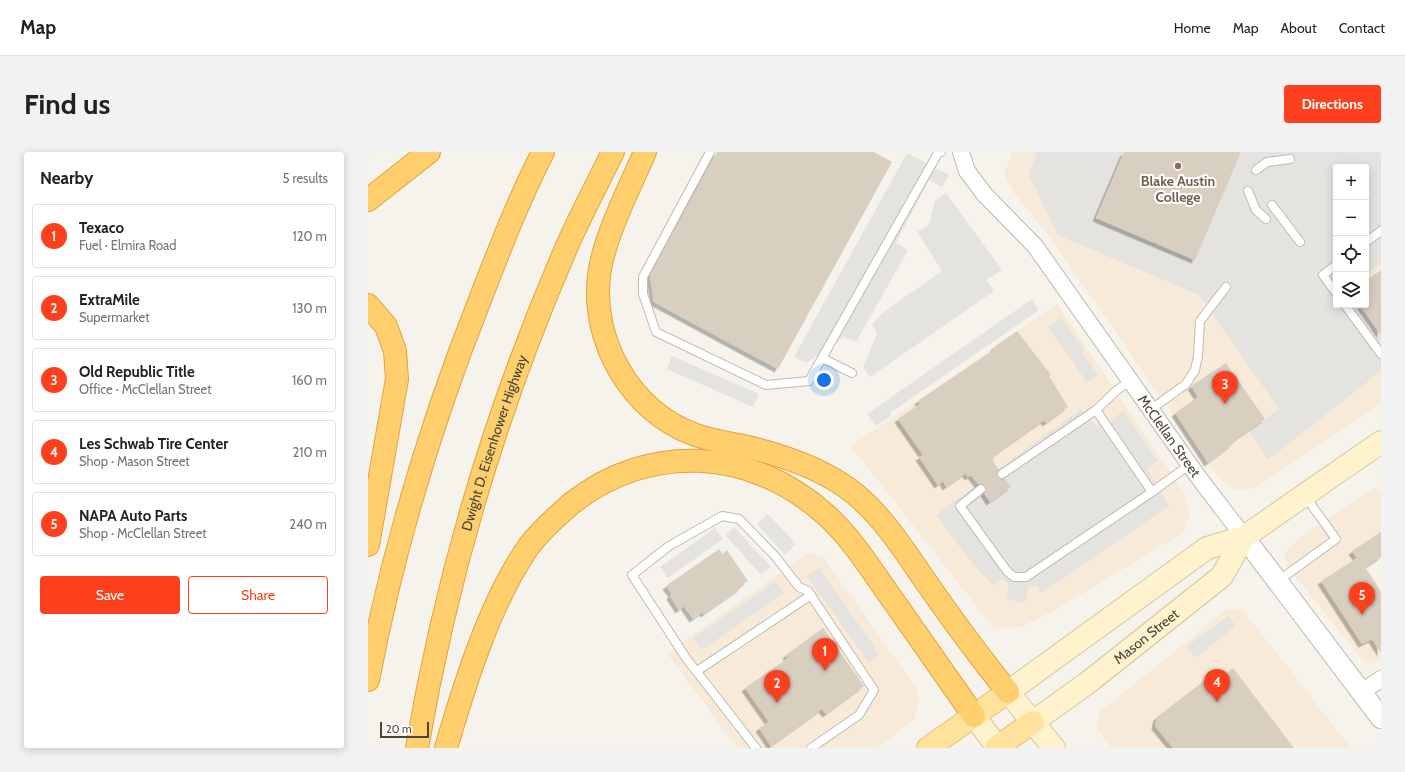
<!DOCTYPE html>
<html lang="en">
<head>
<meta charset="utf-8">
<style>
	:root { --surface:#fff; --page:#f2f2f2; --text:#222; --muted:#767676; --line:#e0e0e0; --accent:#fc3f1d }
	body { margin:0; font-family:Cabin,sans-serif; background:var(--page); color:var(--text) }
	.controls { position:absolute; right:12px; top:12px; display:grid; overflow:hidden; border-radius:4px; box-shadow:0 2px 10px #0003 }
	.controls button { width:36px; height:36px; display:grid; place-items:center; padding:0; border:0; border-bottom:1px solid var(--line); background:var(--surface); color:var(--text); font:20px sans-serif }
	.scale { position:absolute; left:12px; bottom:10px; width:49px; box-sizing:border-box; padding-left:4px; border:2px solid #4b4439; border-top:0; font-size:11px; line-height:14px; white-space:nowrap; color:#4b4439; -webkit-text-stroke:3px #fff; paint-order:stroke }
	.you { position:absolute; left:456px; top:228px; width:14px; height:14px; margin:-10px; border:3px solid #fff; border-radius:50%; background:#1a73e8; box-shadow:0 0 0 6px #1a73e833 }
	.badge { display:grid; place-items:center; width:26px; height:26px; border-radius:50%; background:var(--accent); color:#fff; font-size:13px; font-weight:700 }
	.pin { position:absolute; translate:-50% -33px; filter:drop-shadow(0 1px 2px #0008) }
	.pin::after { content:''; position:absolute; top:21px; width:14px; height:12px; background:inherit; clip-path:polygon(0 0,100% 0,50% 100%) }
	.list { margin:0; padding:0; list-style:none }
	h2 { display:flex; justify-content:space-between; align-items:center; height:52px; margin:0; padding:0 16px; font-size:17px }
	h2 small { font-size:13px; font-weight:400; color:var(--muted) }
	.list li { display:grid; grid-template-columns:26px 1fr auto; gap:12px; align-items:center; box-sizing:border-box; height:64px; margin:0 8px 8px; padding:0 8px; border:1px solid var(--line); border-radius:4px }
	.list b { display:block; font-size:15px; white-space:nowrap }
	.list p { margin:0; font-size:13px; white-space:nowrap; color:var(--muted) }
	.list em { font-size:13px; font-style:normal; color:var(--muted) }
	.actions { display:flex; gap:8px; padding:12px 16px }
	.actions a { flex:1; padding:9px 0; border:1px solid var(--accent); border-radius:4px; text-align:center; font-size:14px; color:var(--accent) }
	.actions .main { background:var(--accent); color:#fff }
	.icon { flex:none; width:22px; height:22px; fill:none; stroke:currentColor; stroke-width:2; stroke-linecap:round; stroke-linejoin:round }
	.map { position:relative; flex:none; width:1013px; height:596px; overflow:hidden; border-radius:4px }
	header { display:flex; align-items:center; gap:24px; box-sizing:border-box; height:56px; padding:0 20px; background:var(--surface); border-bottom:1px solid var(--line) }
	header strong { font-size:19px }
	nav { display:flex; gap:22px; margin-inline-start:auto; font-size:14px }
	.intro { display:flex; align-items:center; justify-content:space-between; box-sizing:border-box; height:96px; padding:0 24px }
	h1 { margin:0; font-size:28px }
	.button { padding:10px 18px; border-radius:4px; background:var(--accent); color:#fff; font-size:14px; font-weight:700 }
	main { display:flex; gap:24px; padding:0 24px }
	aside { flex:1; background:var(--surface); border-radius:4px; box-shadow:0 2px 10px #0003 }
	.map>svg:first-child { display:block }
	.commercial { fill:#f7ead8; fill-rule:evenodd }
	.parking { fill:#e5e3e0 }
	.building { fill:#d8cfc1; filter:url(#shadow) }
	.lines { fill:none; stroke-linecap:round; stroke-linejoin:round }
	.service-casing { stroke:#c2bbae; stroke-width:10 }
	.minor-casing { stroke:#c2bbae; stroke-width:18 }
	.tertiary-casing { stroke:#c2bbae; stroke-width:22 }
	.secondary-casing { stroke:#d6c79b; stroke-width:24 }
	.primary-casing { stroke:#e6c16a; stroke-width:24 }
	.motorway-casing { stroke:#e0a43c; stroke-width:24 }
	.service { stroke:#fff; stroke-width:8 }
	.minor { stroke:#fff; stroke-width:16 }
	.tertiary { stroke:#fff; stroke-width:20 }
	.secondary { stroke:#fff3cd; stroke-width:22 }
	.primary { stroke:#ffe39c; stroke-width:22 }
	.motorway { stroke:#ffcf6e; stroke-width:22 }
	.education-dot { fill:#8d6e63; stroke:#fff; stroke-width:1.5 }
	.labels { text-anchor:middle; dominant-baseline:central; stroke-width:4; stroke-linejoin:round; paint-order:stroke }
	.education-label { font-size:14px; font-weight:bold; fill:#785e54; stroke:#fff }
	.street-label { font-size:14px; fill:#4b4439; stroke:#fff }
</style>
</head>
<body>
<header>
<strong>Map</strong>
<nav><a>Home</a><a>Map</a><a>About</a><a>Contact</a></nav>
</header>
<div class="intro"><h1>Find us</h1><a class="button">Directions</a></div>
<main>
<aside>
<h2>Nearby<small>5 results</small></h2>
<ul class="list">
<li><span class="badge">1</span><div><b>Texaco</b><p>Fuel · Elmira Road</p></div><em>120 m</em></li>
<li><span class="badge">2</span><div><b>ExtraMile</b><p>Supermarket</p></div><em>130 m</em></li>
<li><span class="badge">3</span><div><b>Old Republic Title</b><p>Office · McClellan Street</p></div><em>160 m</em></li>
<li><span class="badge">4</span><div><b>Les Schwab Tire Center</b><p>Shop · Mason Street</p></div><em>210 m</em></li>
<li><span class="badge">5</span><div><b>NAPA Auto Parts</b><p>Shop · McClellan Street</p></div><em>240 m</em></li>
</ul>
<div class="actions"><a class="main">Save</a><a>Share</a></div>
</aside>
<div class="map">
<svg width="1013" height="596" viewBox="0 0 1013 596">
	<defs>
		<filter id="shadow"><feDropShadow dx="-3.5" dy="3.5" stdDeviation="0" flood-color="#0004"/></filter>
	</defs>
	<rect width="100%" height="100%" fill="#f6f3ec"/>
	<g class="commercial">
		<path d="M644,0H1013V251L884,337L866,338L855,329L834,305L682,85L645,40L636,22ZM968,15H998V153H968Z"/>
		<path d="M689,152L815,339L822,360L816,380L687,458L653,475L627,478L483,294Z"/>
		<path d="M1006,336L1013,339V407L999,416L1013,437V508L999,513L919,414L916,402L924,392Z"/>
		<path d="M440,401L456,406L548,536L551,549L546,567L509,596H369L299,501Z"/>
		<path d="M859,457H874L983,596H744L729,577L732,560Z"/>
	</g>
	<g class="parking">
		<path d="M669,0H1013V111L998,121V15H968V153H990L1013,183V219L900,308L881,279L911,257L831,143L690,83L661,23Z"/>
		<path d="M539,1L581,23L574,35L561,28L528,91L540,98L488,190L476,185L438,211L426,205Z"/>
		<path d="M578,41L634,118L618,128L626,139L502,225L495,216L509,181L504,172L517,159L574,119L549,80L561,73L567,49Z"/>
		<path d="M664,147L671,158L522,261L523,264L508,274L499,262Z"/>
		<path d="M693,166L716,198L714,200L730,223L719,230L680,175Z"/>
		<path d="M304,204L391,242L385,255L299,217Z"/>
		<path d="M713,257L728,274L744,268L755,259L790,309L779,317L801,354L674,441L669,434L661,435L657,451L638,447L641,433L635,427L625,433L603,410L568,363Z"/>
		<path d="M400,362L428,392L417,403L389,372Z"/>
		<path d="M366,375L403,415L393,423L357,383Z"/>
		<path d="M347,376L355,387L300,426L292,415Z"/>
		<path d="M451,416L508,497L507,498L511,503L501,511L439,424Z"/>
		<path d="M408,429L416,441L334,498L325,486Z"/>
		<path d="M860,464L868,474L827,506L818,495Z"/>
	</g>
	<g class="building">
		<path d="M349,0H506L524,10L410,217L286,150L282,124Z"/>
		<path d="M756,0H873L827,108L728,66Z"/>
		<path d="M1013,118V183L992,153H998V129Z"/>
		<path d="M649,179L683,223L681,224L700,255L678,271L676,268L625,304L627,306L624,308L631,318L629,325L632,327H637L643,335L622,350L616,341L618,339L617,334L615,332H610L603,323L600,325L598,321L578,335L575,329L570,333L551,305L555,303L530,267L552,252L550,249L627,197L626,195Z"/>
		<path d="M858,211L897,267L864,290L865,292L840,311L807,261L830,245L823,234Z"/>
		<path d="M1013,380V405L997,415L1013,440V501L1004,487L994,492L953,429L989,406L984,399Z"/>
		<path d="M351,397L355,402L359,398L380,429L372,434L373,436L336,462L335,460L325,467L316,454L311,458L302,444L304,442L298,434Z"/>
		<path d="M455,476L496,534L458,562L454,557L403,594L391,576L401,570L377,536L420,506L418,503Z"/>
		<path d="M865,516L926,596H805L787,574L789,565L836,529L841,535Z"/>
	</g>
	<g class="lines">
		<g class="service-casing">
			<g id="service">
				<path d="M342,0L275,125V142L288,180L398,233L441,229L570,1L573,0"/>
				<path d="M888,18L899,10L922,7"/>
				<path d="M880,39L888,58L898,67"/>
				<path d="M904,53L932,90"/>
				<path d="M998,90L1013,79"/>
				<path d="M968,113L955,123L968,141"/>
				<path d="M977,153L1013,202"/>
				<path d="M454,206L484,221"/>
				<path d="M728,258L749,238L762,229"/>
				<path d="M782,258L818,232L827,218L830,204L832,169L858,135"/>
				<path d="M613,337L592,354L639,419L646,425H658L784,340L728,258L634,322"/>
				<path d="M784,340L821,313"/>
				<path d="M910,429L968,387L937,344"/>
				<path d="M329,519L443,443"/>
				<path d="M388,596L318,506L264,423L301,394L354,364L371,367L407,404L431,435L440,439L506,538L491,563L443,596"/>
			</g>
		</g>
		<g class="minor-casing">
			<g id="minor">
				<path id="s1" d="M593,0L599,19L617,43L667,94L831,326L876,385"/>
				<path d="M992,541L1013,527"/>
			</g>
		</g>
		<g class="tertiary-casing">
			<path id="tertiary" d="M876,385L1013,566"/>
		</g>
		<g class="secondary-casing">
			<g id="secondary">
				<path d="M606,564L630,596"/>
				<path id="s2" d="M665,570L722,529L854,424L876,385"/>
				<path d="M686,596L640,540L839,396L876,385L1013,290"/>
			</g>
		</g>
		<g class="primary-casing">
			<g id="primary">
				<path d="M560,596L640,540"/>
				<path d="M628,596L665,570"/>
			</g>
		</g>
		<g class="motorway-casing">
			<g id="motorway">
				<path d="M277,0C262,35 235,87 231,124C223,189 263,259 325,282C343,289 362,291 380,295C417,304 458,318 487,342C515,365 536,398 556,427C583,466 610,503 640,540"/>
				<path d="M0,48L61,0"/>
				<path d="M0,153L18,174L27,199L29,227L0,393"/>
				<path d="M0,528C25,397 64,268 113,145C132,96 151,47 175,0"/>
				<path id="s3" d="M49,596C79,421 131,248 203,85C216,57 231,28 245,0"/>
				<path d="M78,596C97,531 122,450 161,394C173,378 189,364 204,351C282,290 383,296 457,362C483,385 502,416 522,444C550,484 578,524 606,564"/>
			</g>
		</g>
		<use href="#service" class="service"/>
		<use href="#minor" class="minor"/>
		<use href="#tertiary" class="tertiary"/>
		<use href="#secondary" class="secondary"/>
		<use href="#primary" class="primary"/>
		<use href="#motorway" class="motorway"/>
	</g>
	<circle class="education-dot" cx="810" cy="14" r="4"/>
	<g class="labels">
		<g class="education-label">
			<text x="810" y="29">Blake Austin<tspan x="810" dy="16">College</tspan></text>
		</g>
		<g class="street-label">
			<text stroke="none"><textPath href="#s1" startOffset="354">McClellan Street</textPath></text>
			<text stroke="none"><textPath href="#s3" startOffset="315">Dwight D. Eisenhower Highway</textPath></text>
			<text stroke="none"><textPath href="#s2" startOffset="142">Mason Street</textPath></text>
		</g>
	</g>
</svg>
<div class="controls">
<button>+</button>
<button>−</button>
<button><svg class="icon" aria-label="locate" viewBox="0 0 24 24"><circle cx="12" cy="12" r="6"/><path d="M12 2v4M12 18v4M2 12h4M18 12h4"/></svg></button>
<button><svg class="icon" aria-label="layers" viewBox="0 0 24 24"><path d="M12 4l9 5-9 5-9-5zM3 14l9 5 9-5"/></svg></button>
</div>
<div class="scale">20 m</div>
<div class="you"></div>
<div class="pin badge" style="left:457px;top:519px">1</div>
<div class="pin badge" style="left:409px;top:551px">2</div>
<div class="pin badge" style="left:857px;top:252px">3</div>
<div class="pin badge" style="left:849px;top:550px">4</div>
<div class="pin badge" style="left:994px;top:463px">5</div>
</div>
</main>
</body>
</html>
